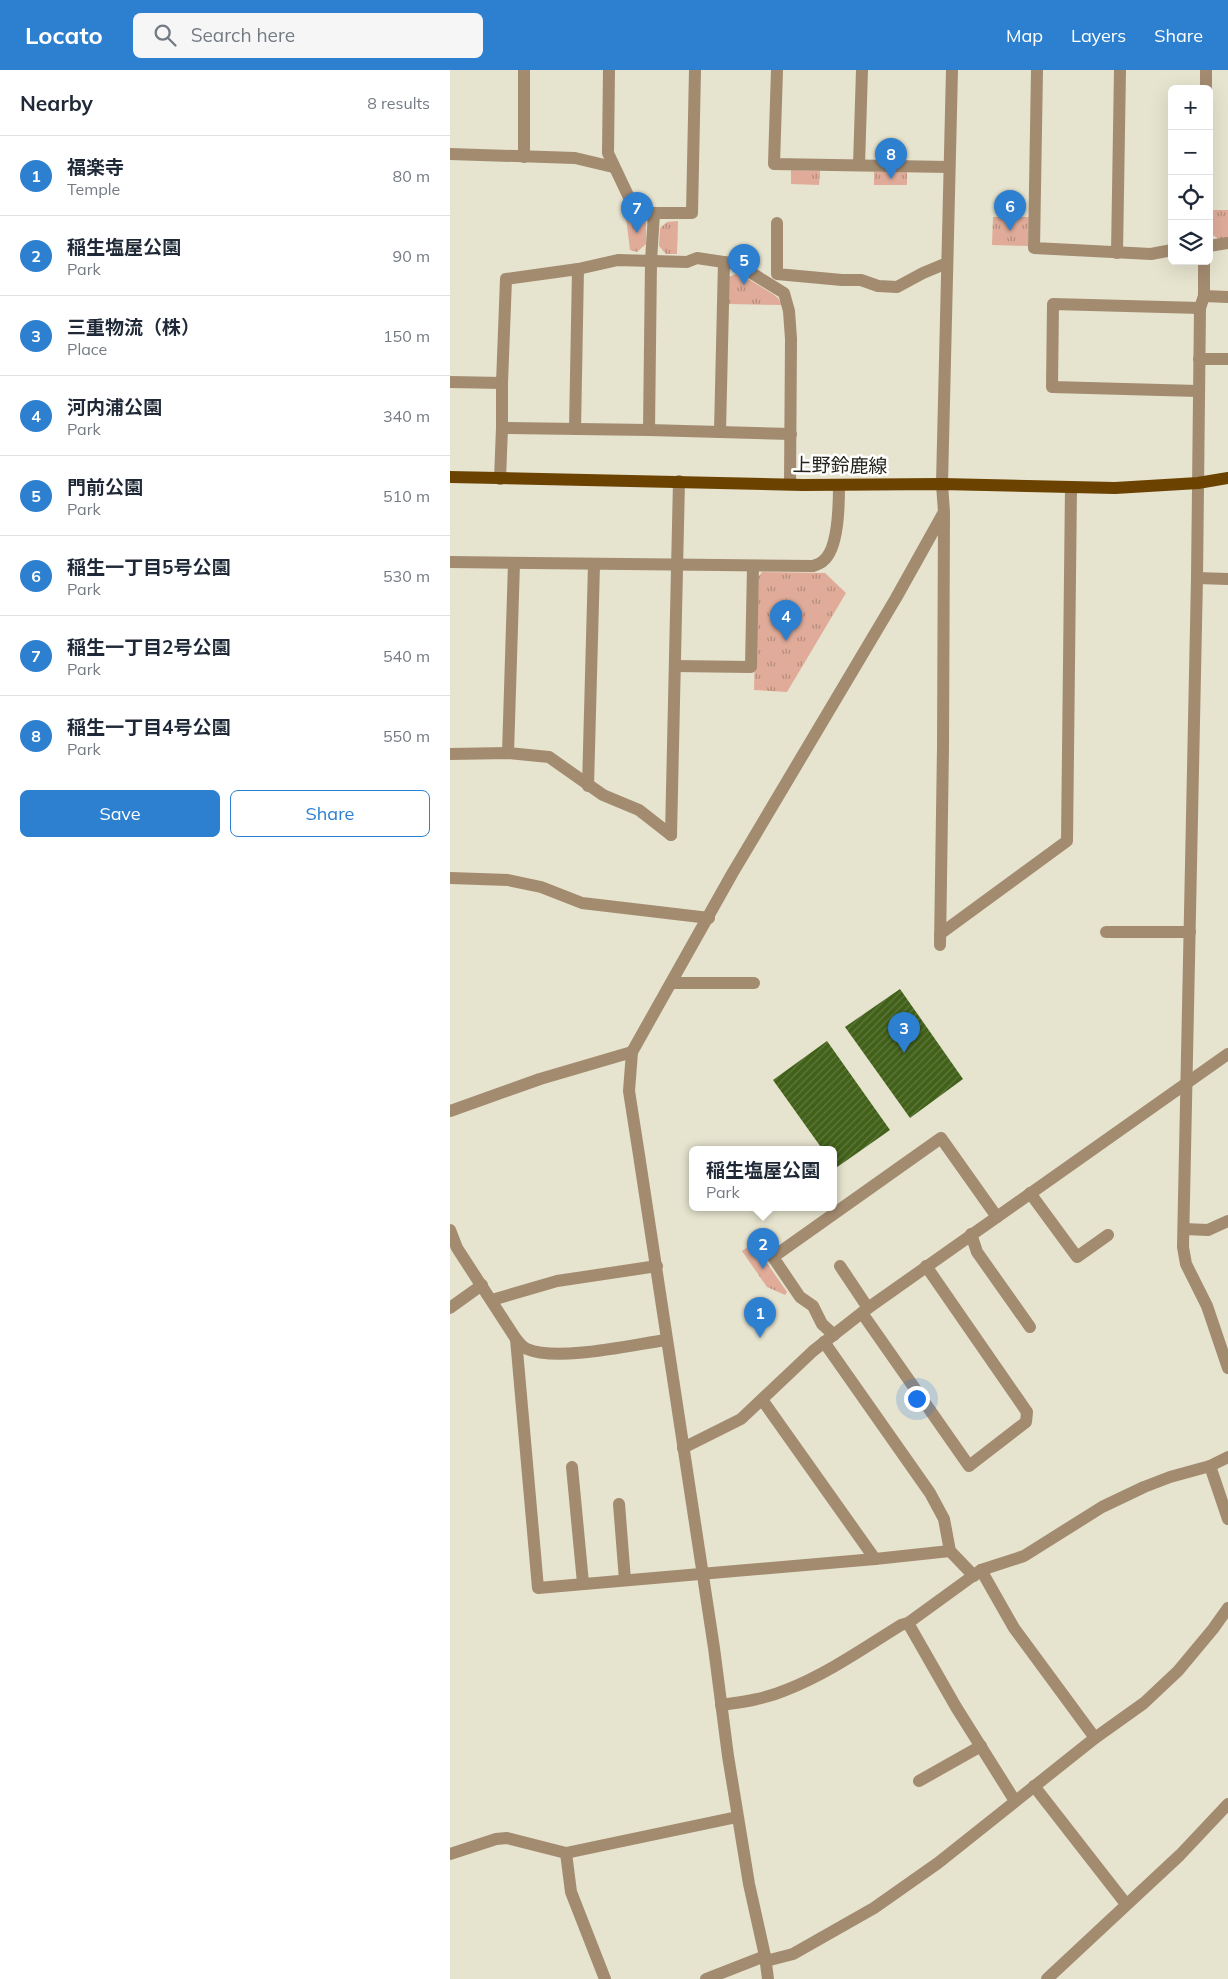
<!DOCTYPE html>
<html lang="en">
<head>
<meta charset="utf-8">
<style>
	:root { --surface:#fff; --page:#f6f6f7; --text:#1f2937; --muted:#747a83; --line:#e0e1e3; --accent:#2c80cf }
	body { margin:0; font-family:Mulish,"Noto Sans JP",sans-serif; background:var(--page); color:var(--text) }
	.controls { position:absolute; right:15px; top:15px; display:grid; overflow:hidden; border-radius:8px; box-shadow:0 5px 20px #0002 }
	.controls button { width:45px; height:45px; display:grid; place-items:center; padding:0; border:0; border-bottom:1px solid var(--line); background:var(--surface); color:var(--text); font:25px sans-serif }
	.you { position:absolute; left:466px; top:1328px; width:18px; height:18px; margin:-12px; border:4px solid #fff; border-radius:50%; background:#1a73e8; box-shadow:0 0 0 8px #1a73e833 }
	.badge { display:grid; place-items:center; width:32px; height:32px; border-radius:50%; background:var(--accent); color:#fff; font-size:16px; font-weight:700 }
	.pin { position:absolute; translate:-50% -41px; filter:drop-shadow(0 1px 2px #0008) }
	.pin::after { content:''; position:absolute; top:26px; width:18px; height:15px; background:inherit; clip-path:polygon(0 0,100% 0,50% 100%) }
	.popup { position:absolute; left:239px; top:1076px; width:148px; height:65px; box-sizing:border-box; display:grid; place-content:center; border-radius:8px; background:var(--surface); filter:drop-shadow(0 1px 4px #0005); font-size:16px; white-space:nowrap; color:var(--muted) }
	.popup b { font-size:19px; color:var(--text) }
	.popup::after { content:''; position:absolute; left:50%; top:100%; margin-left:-10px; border:10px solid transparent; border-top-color:var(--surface) }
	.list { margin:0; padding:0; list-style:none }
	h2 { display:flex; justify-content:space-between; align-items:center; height:65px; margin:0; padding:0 20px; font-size:21px }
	h2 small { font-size:16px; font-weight:400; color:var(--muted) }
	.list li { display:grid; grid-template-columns:32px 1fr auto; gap:15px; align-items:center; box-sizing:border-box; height:80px; padding:0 20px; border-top:1px solid var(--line) }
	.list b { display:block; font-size:19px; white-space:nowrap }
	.list p { margin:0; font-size:16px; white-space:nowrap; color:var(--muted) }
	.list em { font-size:16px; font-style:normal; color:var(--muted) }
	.actions { display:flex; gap:10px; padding:15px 20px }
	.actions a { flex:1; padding:11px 0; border:1px solid var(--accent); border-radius:8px; text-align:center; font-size:18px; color:var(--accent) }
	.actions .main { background:var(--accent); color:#fff }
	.icon { flex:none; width:28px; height:28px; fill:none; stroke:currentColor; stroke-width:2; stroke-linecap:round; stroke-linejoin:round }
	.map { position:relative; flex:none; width:778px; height:1909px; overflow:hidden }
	header { display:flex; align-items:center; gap:30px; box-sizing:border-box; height:70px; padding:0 25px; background:var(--accent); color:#fff }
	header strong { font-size:24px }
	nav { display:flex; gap:28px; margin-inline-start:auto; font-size:18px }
	.search { width:350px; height:45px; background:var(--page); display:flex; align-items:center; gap:12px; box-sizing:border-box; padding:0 18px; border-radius:8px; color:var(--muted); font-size:19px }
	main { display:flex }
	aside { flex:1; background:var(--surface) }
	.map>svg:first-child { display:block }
	.park { fill:url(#park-tufts) }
	.building { fill:url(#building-hatch) }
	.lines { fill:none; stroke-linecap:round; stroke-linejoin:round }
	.minor { stroke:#a38b70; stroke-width:12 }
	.major { stroke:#6b4200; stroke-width:12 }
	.labels { text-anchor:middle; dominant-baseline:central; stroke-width:5; stroke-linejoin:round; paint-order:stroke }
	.street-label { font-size:19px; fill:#25241c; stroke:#fff }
</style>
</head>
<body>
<header>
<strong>Locato</strong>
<div class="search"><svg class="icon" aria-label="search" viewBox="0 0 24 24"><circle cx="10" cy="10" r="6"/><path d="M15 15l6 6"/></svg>Search here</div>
<nav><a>Map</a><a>Layers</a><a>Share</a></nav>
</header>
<main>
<aside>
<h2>Nearby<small>8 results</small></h2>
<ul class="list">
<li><span class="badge">1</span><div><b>福楽寺</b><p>Temple</p></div><em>80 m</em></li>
<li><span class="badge">2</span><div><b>稲生塩屋公園</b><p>Park</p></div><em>90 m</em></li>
<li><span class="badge">3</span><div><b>三重物流（株）</b><p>Place</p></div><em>150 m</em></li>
<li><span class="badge">4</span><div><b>河内浦公園</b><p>Park</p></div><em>340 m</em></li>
<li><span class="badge">5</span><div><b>門前公園</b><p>Park</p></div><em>510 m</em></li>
<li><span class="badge">6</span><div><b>稲生一丁目5号公園</b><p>Park</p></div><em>530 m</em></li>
<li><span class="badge">7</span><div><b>稲生一丁目2号公園</b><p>Park</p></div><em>540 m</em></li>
<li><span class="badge">8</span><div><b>稲生一丁目4号公園</b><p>Park</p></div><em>550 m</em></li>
</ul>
<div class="actions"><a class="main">Save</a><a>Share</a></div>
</aside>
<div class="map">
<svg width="778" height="1909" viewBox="0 0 778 1909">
	<defs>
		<pattern id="park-tufts" width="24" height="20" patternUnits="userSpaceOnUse" patternTransform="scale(1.25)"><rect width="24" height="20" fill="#e0ac99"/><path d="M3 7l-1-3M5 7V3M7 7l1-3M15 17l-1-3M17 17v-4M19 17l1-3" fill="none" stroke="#b58c7c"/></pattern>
		<pattern id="building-hatch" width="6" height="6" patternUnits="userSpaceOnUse" patternTransform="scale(1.25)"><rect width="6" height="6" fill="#416118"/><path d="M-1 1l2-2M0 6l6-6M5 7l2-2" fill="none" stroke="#607841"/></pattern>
	</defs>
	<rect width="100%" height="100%" fill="#e6e3ce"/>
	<g class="park">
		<path d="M341,100L370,101L369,115L341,114Z"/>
		<rect x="424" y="102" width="33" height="13"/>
		<path d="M175,139L196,153V174L187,182L180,180Z"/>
		<path d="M759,140H778V168L771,170L759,163Z"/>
		<path d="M543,147H579L578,176L542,175Z"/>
		<path d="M228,151L227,184H216L209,176L210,158L217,152Z"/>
		<path d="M288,203L323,224L328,228L332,235L278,234L279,207Z"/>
		<path d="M312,502L375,503L396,523L337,622L304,620L307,509Z"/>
		<path d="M303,1173L337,1222L335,1225L317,1217L292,1181Z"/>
	</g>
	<g class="building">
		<path d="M450,919L513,1009L460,1048L395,957Z"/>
		<path d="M377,971L440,1060L383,1100V1080H373L323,1010Z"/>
	</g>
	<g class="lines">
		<g class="minor">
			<path d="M159,0L158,83L184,138L204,143H242L245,0"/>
			<path d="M327,0L324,94L499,97"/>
			<path d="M587,0L584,178L701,184L722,180"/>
			<path d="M756,19V0"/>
			<path d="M0,84L125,88L163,97"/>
			<path d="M74,87V0"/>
			<path d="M409,95L412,0"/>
			<path d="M327,153V204L392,210H411L428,216L447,217L473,203L497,193"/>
			<path d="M759,176L778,173"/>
			<path d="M667,183L670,0"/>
			<path d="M754,191V226L750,238L747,508L733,1177L736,1194L757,1236L778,1298"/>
			<path d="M754,226L778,227"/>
			<path d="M749,289H778"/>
			<path d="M0,312L52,313L56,209L128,199L168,190L237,192L247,188L287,194L334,223L339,241L341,269L340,413"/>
			<path d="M748,321L602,317L603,234L750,238"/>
			<path d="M52,358V313"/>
			<path d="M125,359L128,199"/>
			<path d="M199,360L201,191L204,143"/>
			<path d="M270,361L274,192"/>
			<path d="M50,409L52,358L199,360L341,364"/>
			<path d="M0,492L363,496C366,495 371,493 373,491C389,479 389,433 389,415"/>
			<path d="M747,508L778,509"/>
			<path d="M225,596L301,597L303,496"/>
			<path d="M58,683L64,493"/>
			<path d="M0,684L58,683L99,687L153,725L189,740L221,765"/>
			<path d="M138,716L144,495"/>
			<path d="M221,765L229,411"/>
			<path d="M0,808L58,810L91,817L132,833L259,848"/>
			<path d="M656,862H740"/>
			<path d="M490,864L617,771L621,417"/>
			<path d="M490,875L493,678L494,445"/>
			<path d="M221,913H304"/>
			<path d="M0,1041L90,1009L182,982"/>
			<path d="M580,1123L627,1187L658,1165"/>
			<path d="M734,1159L758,1160L778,1151"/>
			<path d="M0,1160L7,1178L66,1269C69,1272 72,1277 77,1279C108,1292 181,1275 216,1270"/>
			<path d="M521,1164L527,1182L580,1257"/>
			<path d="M312,1171L350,1227L363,1236L372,1254L384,1265"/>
			<path d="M323,1187L491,1068L547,1147"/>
			<path d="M390,1196L418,1238"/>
			<path d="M42,1230L107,1211L207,1196"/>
			<path d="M0,1238L32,1215"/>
			<path d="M412,1243L519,1396L576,1352L577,1342L476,1196"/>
			<path d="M66,1269L88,1518L425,1489L500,1481"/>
			<path d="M374,1272L480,1423L494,1449L500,1481L524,1506"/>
			<path d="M313,1331L425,1489"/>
			<path d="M233,1378L291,1349L363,1281L418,1238L778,984"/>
			<path d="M760,1396L778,1449"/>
			<path d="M122,1397L133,1513"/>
			<path d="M169,1434L175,1510"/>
			<path d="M531,1500L564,1558L645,1668"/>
			<path d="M458,1553L506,1637L565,1731"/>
			<path d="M271,1635C293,1632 315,1629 336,1620C377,1604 414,1578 451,1555L458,1553L531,1500L574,1486L652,1437L694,1417L720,1407L760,1396L778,1387"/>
			<path d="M469,1711L531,1676"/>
			<path d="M584,1716L676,1834"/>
			<path d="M116,1783L121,1822L155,1909"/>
			<path d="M0,1784L46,1769L57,1768L116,1783L287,1747"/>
			<path d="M316,1891L343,1884L424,1838L488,1793L645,1668L694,1633L728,1601L763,1559L778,1538"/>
			<path d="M256,1909L315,1886"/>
			<path d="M318,1909L315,1886L299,1814L278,1686L264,1578L189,1085L179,1021L182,982L282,804L446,528L494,442L492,414L502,0"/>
			<path d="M597,1909L730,1785L778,1734"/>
		</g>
		<path class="major" d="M0,407L353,415L492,414L665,418L748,413L778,408"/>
	</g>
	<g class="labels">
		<g class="street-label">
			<text transform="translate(390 395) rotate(1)">上野鈴鹿線</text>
		</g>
	</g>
</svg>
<div class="controls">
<button>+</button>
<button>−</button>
<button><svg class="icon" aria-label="locate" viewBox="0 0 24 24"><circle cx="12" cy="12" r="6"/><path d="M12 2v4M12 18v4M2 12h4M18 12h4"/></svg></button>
<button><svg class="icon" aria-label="layers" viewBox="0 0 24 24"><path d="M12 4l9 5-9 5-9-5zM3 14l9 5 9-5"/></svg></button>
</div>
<div class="you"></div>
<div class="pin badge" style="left:310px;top:1268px">1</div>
<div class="pin badge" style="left:313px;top:1199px">2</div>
<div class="popup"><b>稲生塩屋公園</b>Park</div>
<div class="pin badge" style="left:454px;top:983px">3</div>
<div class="pin badge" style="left:336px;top:571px">4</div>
<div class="pin badge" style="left:294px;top:215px">5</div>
<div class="pin badge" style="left:560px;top:161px">6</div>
<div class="pin badge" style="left:187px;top:163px">7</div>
<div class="pin badge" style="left:441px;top:109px">8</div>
</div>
</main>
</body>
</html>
